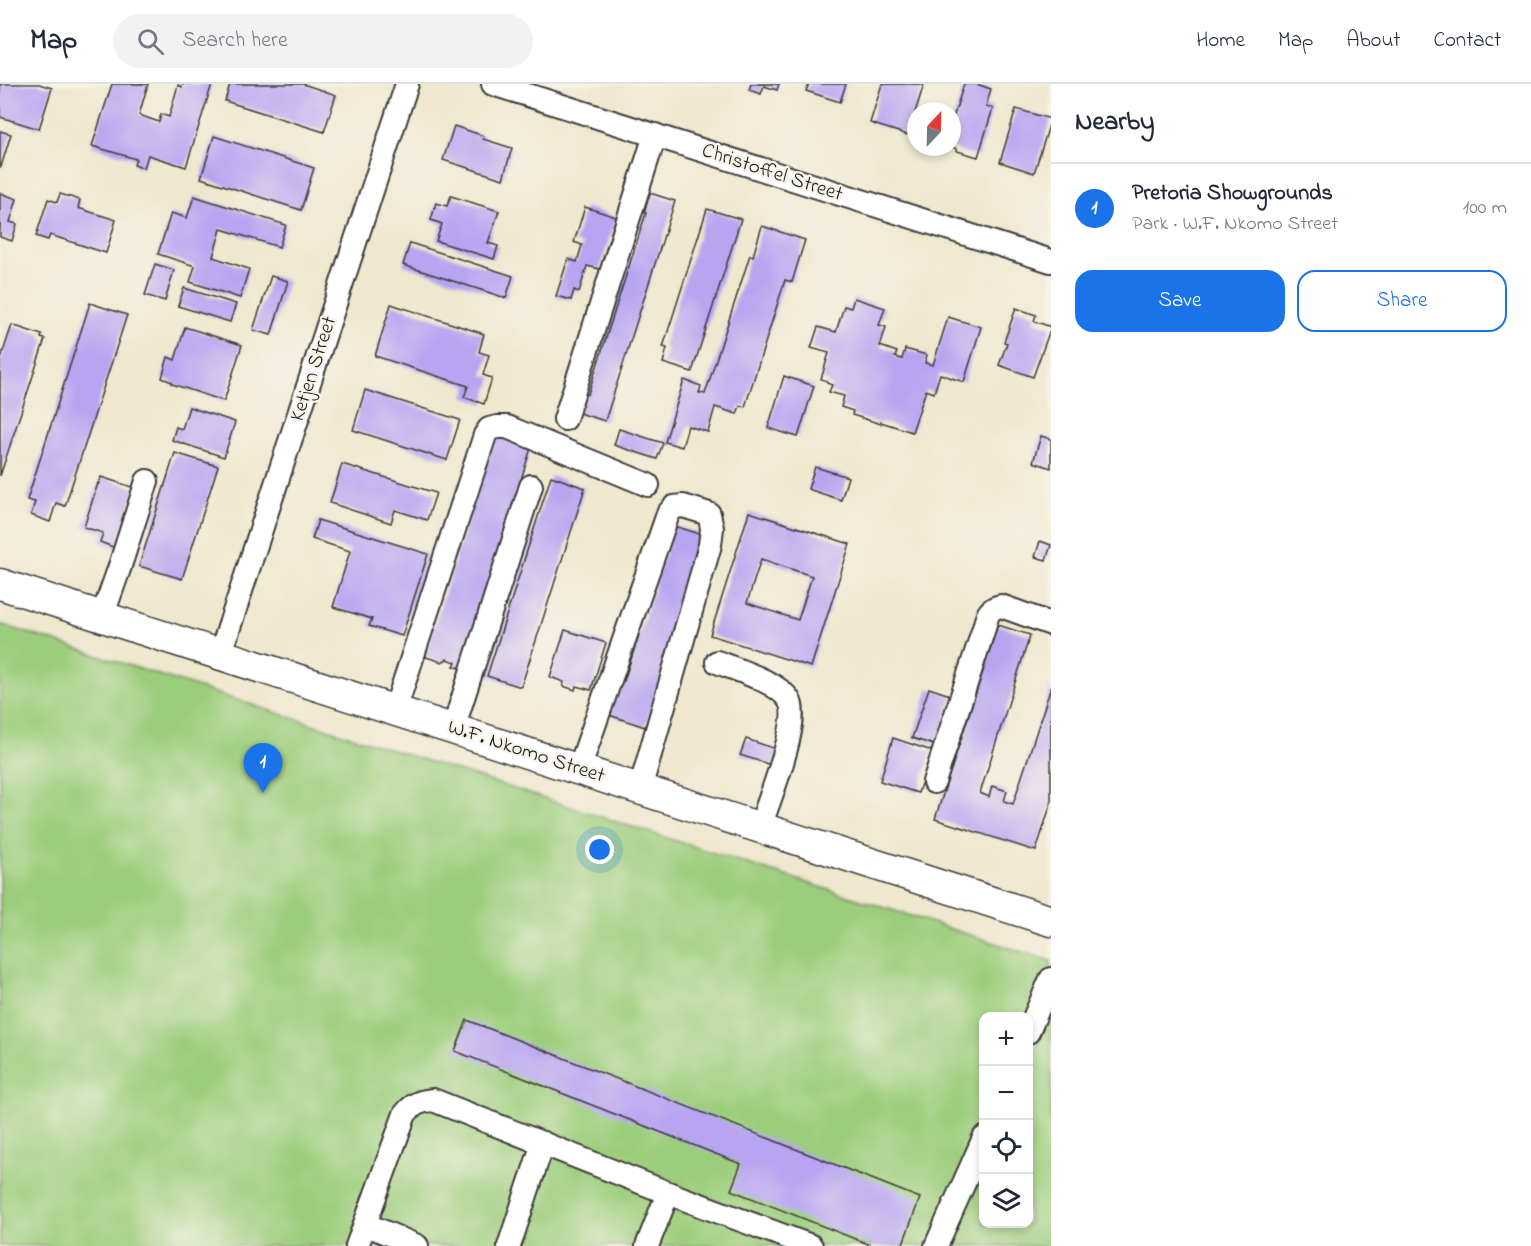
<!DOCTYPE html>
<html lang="en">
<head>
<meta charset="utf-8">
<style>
	:root { --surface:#fff; --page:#f2f2f3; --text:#1f2937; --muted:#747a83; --line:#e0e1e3; --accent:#1a73e8 }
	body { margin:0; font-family:"Indie Flower",sans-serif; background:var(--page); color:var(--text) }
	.controls { position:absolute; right:18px; bottom:18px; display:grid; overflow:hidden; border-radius:12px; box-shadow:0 3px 9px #0003 }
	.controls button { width:54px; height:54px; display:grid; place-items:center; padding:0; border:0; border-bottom:2px solid var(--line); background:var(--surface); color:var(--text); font:30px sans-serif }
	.compass { position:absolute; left:907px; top:18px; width:54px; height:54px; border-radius:50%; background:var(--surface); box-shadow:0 3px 9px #0003; rotate:22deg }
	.you { position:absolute; left:600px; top:766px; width:21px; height:21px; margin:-15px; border:4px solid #fff; border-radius:50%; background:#1a73e8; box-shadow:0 0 0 9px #1a73e833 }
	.badge { display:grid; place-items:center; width:39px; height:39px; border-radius:50%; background:var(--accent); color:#fff; font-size:20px; font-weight:700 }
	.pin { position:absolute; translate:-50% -50px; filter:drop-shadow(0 2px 3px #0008) }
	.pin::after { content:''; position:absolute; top:32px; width:21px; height:18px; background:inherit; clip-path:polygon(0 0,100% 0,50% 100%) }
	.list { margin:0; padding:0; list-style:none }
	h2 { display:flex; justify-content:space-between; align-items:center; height:78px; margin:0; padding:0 24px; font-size:26px }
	h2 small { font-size:20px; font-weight:400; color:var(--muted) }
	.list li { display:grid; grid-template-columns:39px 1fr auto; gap:18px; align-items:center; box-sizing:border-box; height:90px; padding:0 24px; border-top:2px solid var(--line) }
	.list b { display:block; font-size:22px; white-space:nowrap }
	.list p { margin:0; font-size:20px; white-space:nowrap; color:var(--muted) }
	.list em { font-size:20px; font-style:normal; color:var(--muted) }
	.actions { display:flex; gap:12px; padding:18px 24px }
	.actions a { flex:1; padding:14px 0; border:2px solid var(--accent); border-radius:18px; text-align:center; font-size:21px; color:var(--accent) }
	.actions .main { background:var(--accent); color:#fff }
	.icon { flex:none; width:33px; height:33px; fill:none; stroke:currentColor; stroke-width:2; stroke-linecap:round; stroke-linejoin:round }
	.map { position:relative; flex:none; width:1051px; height:1162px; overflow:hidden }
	header { display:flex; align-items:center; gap:36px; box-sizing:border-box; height:84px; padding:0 30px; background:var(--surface); border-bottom:2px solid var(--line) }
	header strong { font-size:28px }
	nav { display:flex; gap:33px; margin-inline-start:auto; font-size:21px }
	.search { width:420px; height:54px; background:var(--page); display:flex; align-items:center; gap:15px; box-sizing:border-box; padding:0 21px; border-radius:33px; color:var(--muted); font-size:22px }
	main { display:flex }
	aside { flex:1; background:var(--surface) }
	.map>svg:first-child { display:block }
	.green { fill:#9ccd7c; stroke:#5c744c; stroke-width:1.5; fill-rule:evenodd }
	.building { fill:#b8a5f1; fill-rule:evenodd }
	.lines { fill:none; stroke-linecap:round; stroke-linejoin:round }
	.minor-casing { stroke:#3c3a37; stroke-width:26 }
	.major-casing { stroke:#3c3a37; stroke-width:33 }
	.minor { stroke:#fff; stroke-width:22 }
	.major { stroke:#fff; stroke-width:30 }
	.labels { text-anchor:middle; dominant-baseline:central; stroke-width:4.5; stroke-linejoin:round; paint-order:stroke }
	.street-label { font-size:21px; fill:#1c1c1c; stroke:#f7f3e8 }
</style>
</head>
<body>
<header>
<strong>Map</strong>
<div class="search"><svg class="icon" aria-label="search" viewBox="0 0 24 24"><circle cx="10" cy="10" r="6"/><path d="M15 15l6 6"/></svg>Search here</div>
<nav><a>Home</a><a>Map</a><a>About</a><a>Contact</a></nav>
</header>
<main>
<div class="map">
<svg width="1051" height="1162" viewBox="0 0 1051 1162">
	<rect width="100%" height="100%" fill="#f7f3e8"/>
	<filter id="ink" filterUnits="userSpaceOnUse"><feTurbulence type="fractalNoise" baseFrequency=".0167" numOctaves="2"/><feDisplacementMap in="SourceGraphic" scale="12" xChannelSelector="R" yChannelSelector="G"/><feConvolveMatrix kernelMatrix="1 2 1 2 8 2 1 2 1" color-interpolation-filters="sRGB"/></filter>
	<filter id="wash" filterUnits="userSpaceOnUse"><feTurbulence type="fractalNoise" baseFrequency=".008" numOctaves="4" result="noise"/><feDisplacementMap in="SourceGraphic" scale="24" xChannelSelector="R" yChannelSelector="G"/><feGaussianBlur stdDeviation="1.35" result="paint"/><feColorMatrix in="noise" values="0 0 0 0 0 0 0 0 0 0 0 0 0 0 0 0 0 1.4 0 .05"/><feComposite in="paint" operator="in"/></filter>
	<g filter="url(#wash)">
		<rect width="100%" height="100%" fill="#efe7ce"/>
		<path class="green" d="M0,540L1051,877V1162H0ZM984,932H1028V1140H984Z"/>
		<g id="blocks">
			<g class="building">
				<path d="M0,0H39L52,4L39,45L0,33Z"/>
				<path d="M112,0H148L139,31L159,38L161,30L169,33L178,1L182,3L183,0H212L186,83L148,71L144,84L134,81L136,75L92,62Z"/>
				<path d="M230,0H303L336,11L324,48L225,17Z"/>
				<path d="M751,0H779L777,6L764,2L761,10L749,6Z"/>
				<path d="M809,0H846L840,18L806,7Z"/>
				<path d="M882,0H924L908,51L870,39Z"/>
				<path d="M964,0H976L991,5L986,22L993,24L978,73L957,67V65L952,63V37Z"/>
				<path d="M1016,25L1051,35L1034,89L1000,78Z"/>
				<path d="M454,42L484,52L483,55L512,64L503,95L443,76Z"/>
				<path d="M0,47L11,50L1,83H0Z"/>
				<path d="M214,52L314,84L301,126L201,94Z"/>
				<path d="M0,109L17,115L10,138L17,140L12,157L0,153Z"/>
				<path d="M650,109L675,117L605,337L579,329L584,310H588L646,129H644Z"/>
				<path d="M60,110L80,116L78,124L116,136L106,169L50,151L48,156L36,152L48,115L57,118Z"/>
				<path d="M194,112L286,141L279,163L221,145L213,173L249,185L240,214L190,198L195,182L158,170L171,129L187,134Z"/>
				<path d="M451,112L499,127L488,159L498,162L494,175L436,157L442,140L431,136L436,119L447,122Z"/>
				<path d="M585,123L616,133L600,185L587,182L579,208L574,206L571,216L556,212L568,175L577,178L582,161L574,158Z"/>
				<path d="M707,125L741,135L692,288L663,279L667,264L663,263Z"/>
				<path d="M762,142L805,156L792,198L785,196L745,323L740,322L737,330L715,323L708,348L688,342L682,363L665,358L684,296L701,302L699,309L705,310L750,171L753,172Z"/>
				<path d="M410,159L513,192L506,214L403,181Z"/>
				<path d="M155,180L174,186L165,217L145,211Z"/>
				<path d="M271,192L288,197L271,251L253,246Z"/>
				<path d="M184,204L236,220L230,238L178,222Z"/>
				<path d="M854,214L885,224L879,241L886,243L880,262L897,268L895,273L902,275L905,265L927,271L925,279L933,281L948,233L981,243L964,298L940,290L934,309L926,306L912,348L881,338V340L852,331L853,327L841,323L844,312L829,308L832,301L827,299V297L821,295L829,269L811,264L818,243L836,248L844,222L851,224Z"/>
				<path d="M90,219L127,231L65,422L56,419L50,438L31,431L35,418L27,416Z"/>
				<path d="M391,220L484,250L479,268L489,271L483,291L492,294L484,320L464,313L468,302L375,272Z"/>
				<path d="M1016,224L1036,231L1034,237L1051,243L1033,293L999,281L1007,259L1004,258Z"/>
				<path d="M12,241L42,251L41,254L45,255L0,392V277Z"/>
				<path d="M185,243L242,261L224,317L172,300V298L162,294L168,273L175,276Z"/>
				<path d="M784,292L814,302L798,353L768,344Z"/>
				<path d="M365,306L460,336L447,376L353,346Z"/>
				<path d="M189,323L235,338L224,373L172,356L176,343L182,345Z"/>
				<path d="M619,345L663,359L657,375L614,361Z"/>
				<path d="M495,350L532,361L461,584L454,582L456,578L447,575L442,578L426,573V568Z"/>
				<path d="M1041,352L1051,355V384L1033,378Z"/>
				<path d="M175,369L218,382L182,495L139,482Z"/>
				<path d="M342,380L436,409L427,436L395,426L391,439L330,419Z"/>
				<path d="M815,383L848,393L841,416L808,405Z"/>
				<path d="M551,392L585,404L521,603L487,592Z"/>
				<path d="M101,393L135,404L118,465L100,458L103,449L84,443L98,399L99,400Z"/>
				<path d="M749,428L850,460L811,583L710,551ZM761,475L812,492L798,536L747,519Z"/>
				<path d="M318,436L428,470L402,552L369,542L372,535L333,523L350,467L312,455Z"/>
				<path d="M674,442L707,452L645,643L609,631L620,596L624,597Z"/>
				<path d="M1040,457L1051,461L1046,476L1035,473Z"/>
				<path d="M998,541L1030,551L980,709L989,713L992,702L1007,707L1004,717L1013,720L1051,603V719L1036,767L935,735Z"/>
				<path d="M565,546L606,559L591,606L576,602L575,606L563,602L564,598L550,593Z"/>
				<path d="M929,604L953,612L937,662L912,654Z"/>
				<path d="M893,654L932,667L918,709L880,697Z"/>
				<path d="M746,655L779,666L774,682L740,671Z"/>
				<path d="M467,936L920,1114L902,1162H873L731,1106L741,1080L455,967Z"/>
			</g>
		</g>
	</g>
	<g filter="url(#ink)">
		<use href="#blocks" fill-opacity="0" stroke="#3c3a37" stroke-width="1.5"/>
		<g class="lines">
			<g class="minor-casing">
				<g id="minor">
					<path d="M493,0L1051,177"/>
					<path d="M565,335L655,51"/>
					<path d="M102,533L119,485L147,397"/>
					<path d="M220,571L407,0"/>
					<path d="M717,578C737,586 778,598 789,616C802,635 768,719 760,743"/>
					<path d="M395,626L485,351L489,345L497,343H507L648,401"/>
					<path d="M453,645L531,402"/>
					<path d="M579,685L668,430L674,423L683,422L709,430L712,444L710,461L640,705"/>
					<path d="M934,698L984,544C987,532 988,524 1001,522L1051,540"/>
					<path d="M1028,948L1051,895"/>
					<path d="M365,1140L417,1162"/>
					<path d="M357,1162L405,1030C413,1020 420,1017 433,1016L668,1109L811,1162"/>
					<path d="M509,1162L543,1059"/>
					<path d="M647,1162L668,1109"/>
					<path d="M936,1162L984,1054"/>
				</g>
			</g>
			<g class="major-casing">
				<path id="major" d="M0,500L1051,837"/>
			</g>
			<use href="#minor" class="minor"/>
			<use href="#major" class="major"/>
		</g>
	</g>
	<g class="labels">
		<g class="street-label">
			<text transform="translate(772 89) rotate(18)">Christoffel Street</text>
			<text transform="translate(314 285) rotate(-72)">Ketjen Street</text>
			<text transform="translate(526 668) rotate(18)">W.F. Nkomo Street</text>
		</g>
	</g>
</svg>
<div class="controls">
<button>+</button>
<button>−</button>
<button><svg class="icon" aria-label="locate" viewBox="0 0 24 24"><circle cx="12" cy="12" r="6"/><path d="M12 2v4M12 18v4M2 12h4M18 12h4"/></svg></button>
<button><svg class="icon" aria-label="layers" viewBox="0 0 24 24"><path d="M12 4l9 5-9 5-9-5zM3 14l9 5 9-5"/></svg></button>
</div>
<svg class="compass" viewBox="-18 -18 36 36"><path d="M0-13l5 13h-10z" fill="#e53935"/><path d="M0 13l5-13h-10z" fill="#747a83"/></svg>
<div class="you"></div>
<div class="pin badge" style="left:263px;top:709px">1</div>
</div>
<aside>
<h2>Nearby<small></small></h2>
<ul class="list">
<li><span class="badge">1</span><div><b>Pretoria Showgrounds</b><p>Park · W.F. Nkomo Street</p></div><em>100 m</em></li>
</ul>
<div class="actions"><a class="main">Save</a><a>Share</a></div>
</aside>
</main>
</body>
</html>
